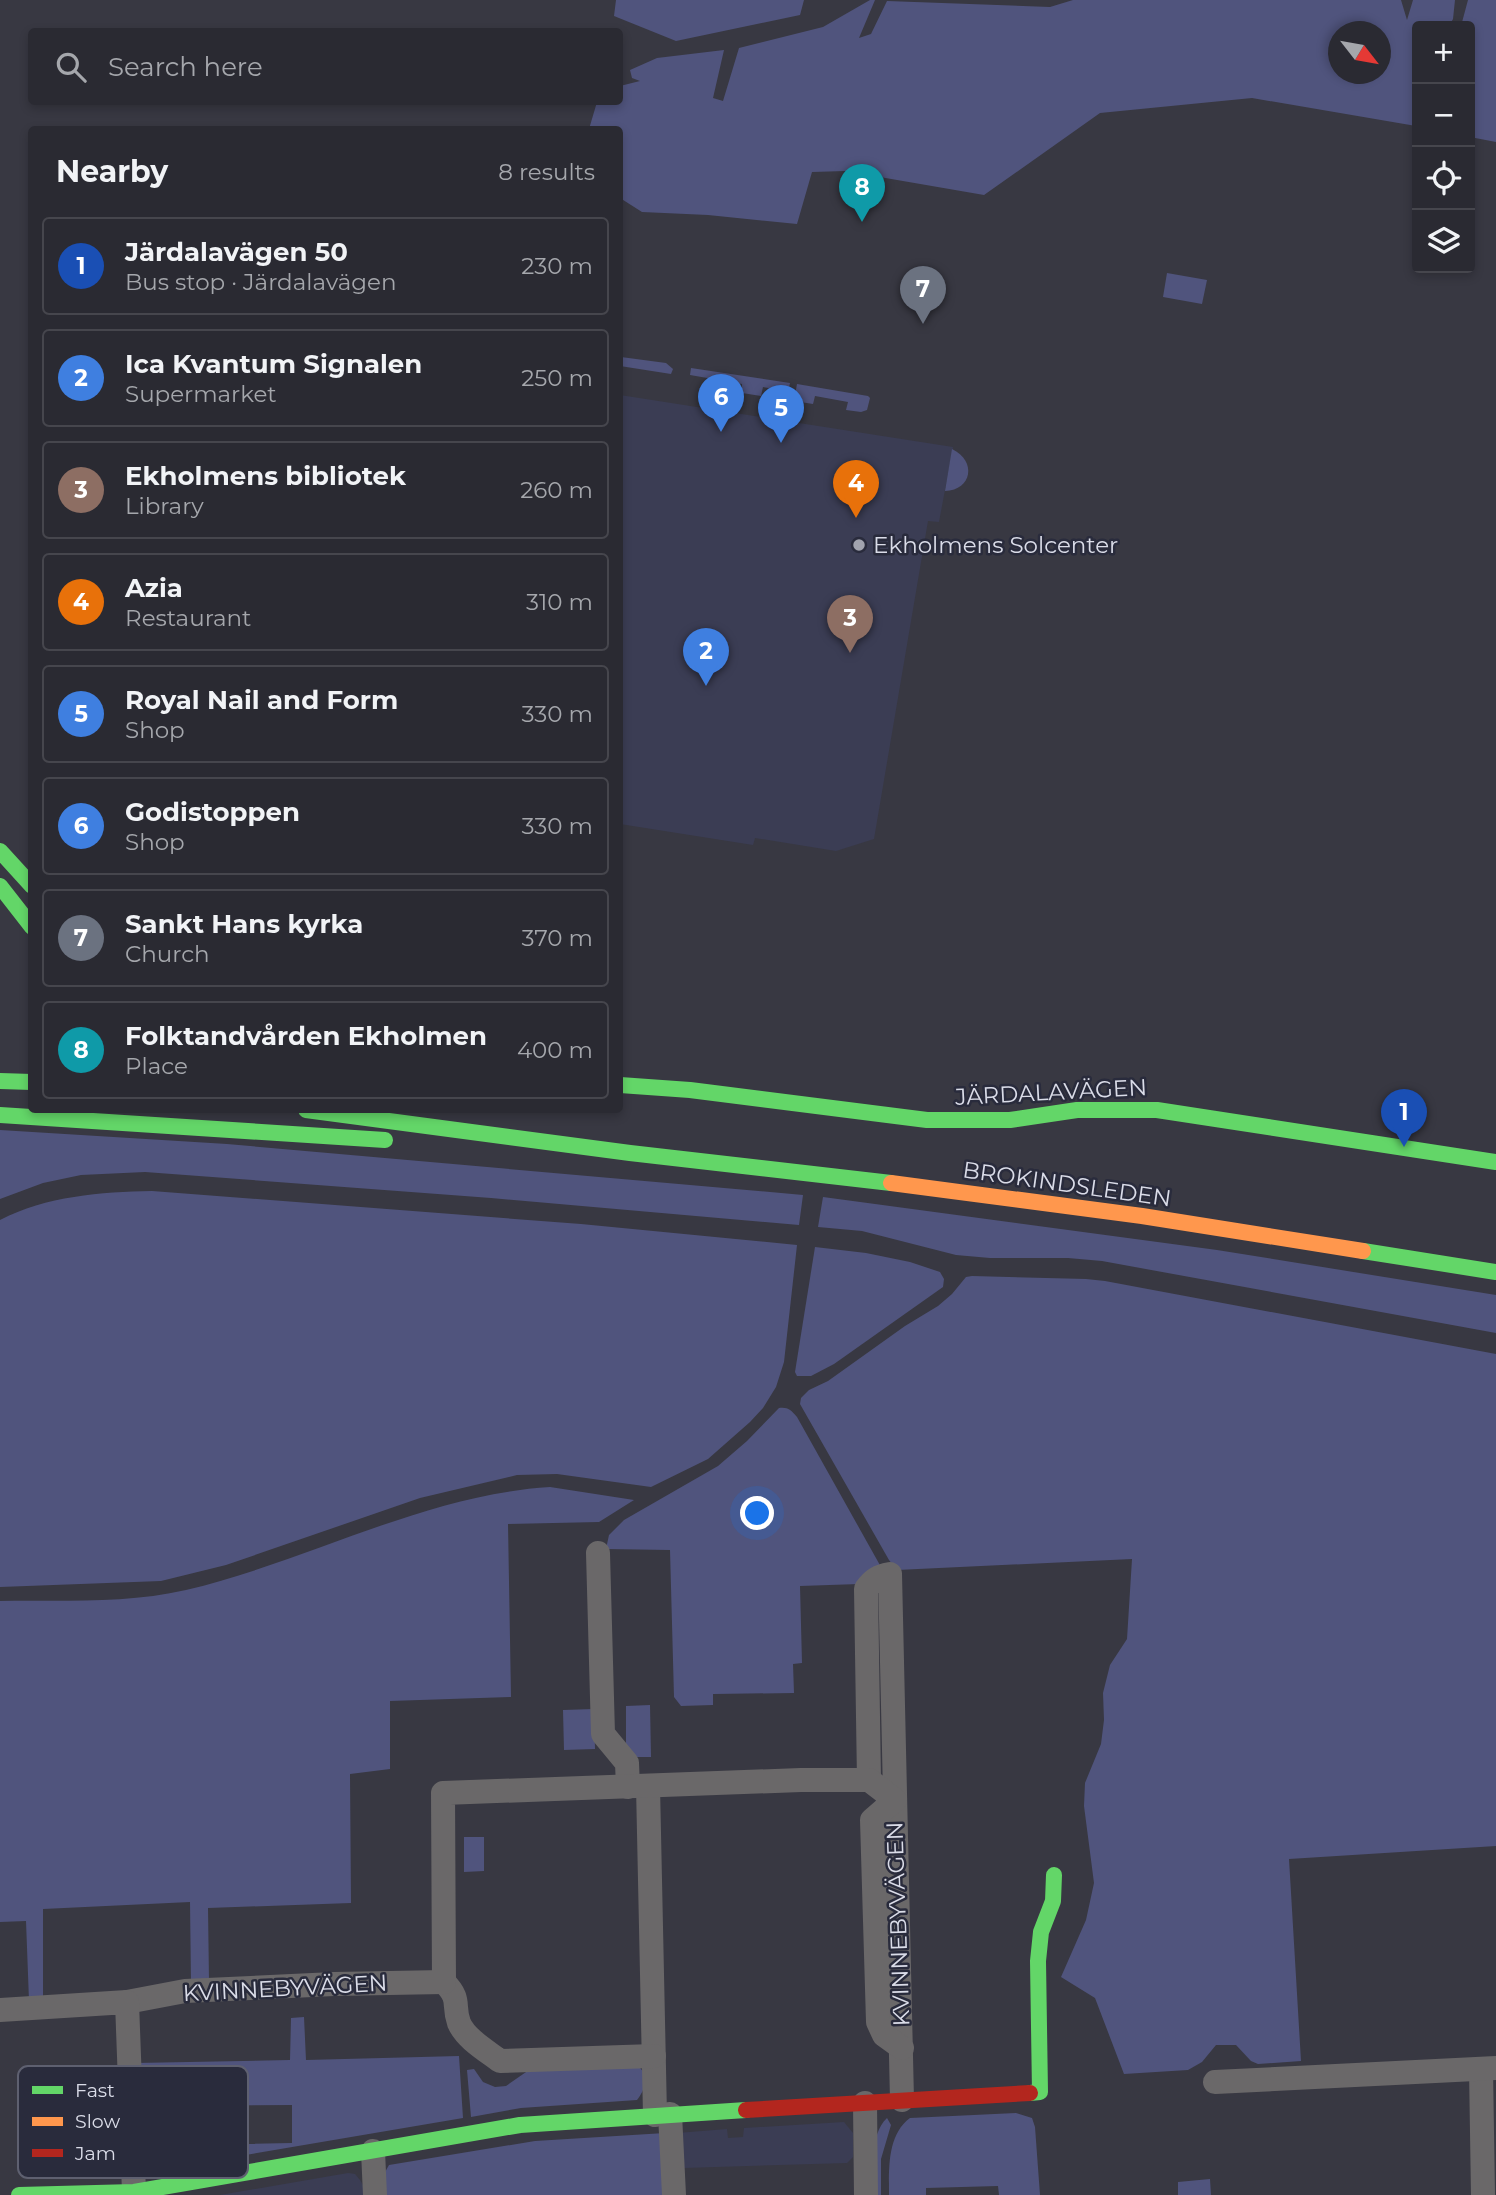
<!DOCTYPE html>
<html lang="en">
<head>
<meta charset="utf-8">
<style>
	:root { --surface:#2a2a32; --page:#36363e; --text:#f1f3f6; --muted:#a5a7ac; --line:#46464d; --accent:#a1a3ae }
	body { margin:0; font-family:Montserrat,sans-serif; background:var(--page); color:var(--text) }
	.controls { position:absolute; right:21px; top:21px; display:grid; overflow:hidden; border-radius:7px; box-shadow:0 4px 10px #0003 }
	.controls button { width:63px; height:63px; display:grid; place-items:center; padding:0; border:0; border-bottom:2px solid var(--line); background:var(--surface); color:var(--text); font:35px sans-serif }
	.compass { position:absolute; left:1328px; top:21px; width:63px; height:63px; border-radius:50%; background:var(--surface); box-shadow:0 4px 10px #0003; rotate:121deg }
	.you { position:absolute; left:758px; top:1514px; width:24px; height:24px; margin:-18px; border:5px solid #fff; border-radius:50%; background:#1a73e8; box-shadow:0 0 0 10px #1a73e833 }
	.badge { display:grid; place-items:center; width:46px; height:46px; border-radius:50%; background:var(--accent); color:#fff; font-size:23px; font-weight:700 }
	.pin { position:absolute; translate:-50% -58px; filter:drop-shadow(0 2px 4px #0008) }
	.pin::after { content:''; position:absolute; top:37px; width:24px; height:21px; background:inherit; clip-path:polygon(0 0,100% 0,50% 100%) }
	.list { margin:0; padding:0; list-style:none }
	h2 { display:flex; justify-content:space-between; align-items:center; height:91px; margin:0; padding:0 28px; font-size:30px }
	h2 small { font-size:23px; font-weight:400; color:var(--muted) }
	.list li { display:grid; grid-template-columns:46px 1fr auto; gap:21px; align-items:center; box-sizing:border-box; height:98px; margin:0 14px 14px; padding:0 14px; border:2px solid var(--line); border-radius:7px }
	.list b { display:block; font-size:26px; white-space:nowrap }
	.list p { margin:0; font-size:23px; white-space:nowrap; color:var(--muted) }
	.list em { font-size:23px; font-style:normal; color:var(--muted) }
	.icon { flex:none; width:38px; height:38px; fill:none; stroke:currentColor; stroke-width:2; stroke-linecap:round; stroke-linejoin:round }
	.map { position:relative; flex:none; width:1496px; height:2195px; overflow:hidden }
	.search { position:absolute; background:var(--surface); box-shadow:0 4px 10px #0003; left:28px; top:28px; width:595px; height:77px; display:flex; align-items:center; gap:18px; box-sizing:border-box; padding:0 24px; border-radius:7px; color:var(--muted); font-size:26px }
	.panel { position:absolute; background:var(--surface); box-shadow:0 4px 10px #0003; left:28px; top:126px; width:595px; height:987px; border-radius:7px }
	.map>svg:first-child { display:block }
	.built { fill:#3b3d54 }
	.green { fill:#50547d; fill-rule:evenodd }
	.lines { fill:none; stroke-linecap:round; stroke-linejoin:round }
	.street { stroke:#6a6869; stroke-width:24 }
	.fast { stroke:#63d668; stroke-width:16 }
	.slow { stroke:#ff974d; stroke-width:16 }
	.jam { stroke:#b3261e; stroke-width:16 }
	.poi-dot { fill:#a1a3ae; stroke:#292b3c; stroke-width:2.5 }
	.labels { text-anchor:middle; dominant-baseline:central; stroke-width:5; stroke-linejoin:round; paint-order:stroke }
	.poi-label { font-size:23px; fill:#dadce8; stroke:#292b3c; text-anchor:start }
	.street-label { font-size:23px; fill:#dadce8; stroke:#292b3c }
	.key { fill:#292b3c; stroke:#5e6070; stroke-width:2 }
	.key-label { font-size:19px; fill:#dadce8 }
</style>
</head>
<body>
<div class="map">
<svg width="1496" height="2195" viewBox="0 0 1496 2195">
	<rect width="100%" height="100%" fill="#383842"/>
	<g class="built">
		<path d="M620,395L953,447L939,522L928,521L874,839L836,851L755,838L753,845L620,824Z"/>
		<path d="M844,2122L853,2133V2157L847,2163L684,2168L677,2133L727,2129L728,2138L743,2137L744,2128Z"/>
		<path d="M348,2173L355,2174L360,2180L364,2187L365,2195H220Z"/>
	</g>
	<g class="green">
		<path d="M616,0H804L800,15L676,41L614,16Z"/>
		<path d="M870,0H875L859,38L871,34L887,1L1050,7L1073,0H1401L1407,20L1413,0H1455L1453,19L1449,26H1417V41L1413,40L1417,52L1416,126L1252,98L1100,113L984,195L845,171L812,172L797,224L708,215L642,212L620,198V130L589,129L597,102H620V86L640,81L632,78L630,70L657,58L724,50L713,98L723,101L739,48L823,27ZM1338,32H1380V74H1338Z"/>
		<path d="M1468,0H1496V142L1470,137V26H1461Z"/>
		<path d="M1167,273L1207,280L1202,304L1163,297Z"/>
		<path d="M621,357L666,363L673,369L671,374L620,366Z"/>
		<path d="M691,368L790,383L788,392L763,387L761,396L742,393V384L690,375Z"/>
		<path d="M797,384L868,396L870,398L867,410L861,412L846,410L848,402L815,396L813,404L794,401Z"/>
		<path d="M952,449C977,461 972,490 945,491Z"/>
		<path d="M0,1130L227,1144L803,1195L799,1225L491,1198L145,1172L81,1175L43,1183L0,1199Z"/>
		<path d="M152,1191L581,1224L797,1245L784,1362L776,1387L763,1408L750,1422L708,1459L651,1487L557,1474L517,1475L420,1498L226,1565L161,1581L0,1587V1220C46,1196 101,1192 152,1191Z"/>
		<path d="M823,1197L1217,1250L1496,1295V1333L1102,1261L1068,1258H990L956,1255L862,1231L818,1227Z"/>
		<path d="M815,1247L866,1253L910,1262L940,1272L944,1279L943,1287L834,1364L811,1376H797L795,1372Z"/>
		<path d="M972,1276L1086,1279L1105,1281L1496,1354V1846L1289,1859L1301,2061L1258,2064L1251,2061L1236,2045H1216L1202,2062L1188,2070L1124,2074L1095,1998L1061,1977L1086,1920L1094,1883L1084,1806L1085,1783L1101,1744L1104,1720L1103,1693L1110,1665L1127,1639L1132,1559L897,1570L889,1560L800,1404L801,1398L809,1390L828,1381L905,1326L938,1306L952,1294L966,1277Z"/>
		<path d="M779,1408C788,1407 791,1410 797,1417L881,1567L859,1584L800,1586L802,1663L793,1664L794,1693L713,1694V1705L681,1706L674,1697L670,1550L606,1549L609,1535L624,1520L718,1466L747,1441Z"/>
		<path d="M550,1487L634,1500L599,1522L508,1524L511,1697L390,1701V1769L350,1774L351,1903L208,1908L209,1981L191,1984L190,1902L43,1909V2001H29L26,1921L0,1922V1601C61,1600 126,1604 186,1590C309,1561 423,1495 550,1487Z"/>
		<path d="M650,1705L651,1757H626V1706Z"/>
		<path d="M594,1709L595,1749L564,1750L563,1710Z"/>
		<path d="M464,1837H484V1871L464,1872Z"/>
		<path d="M304,2017L306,2060L459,2056L463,2118L145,2172L141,2150L151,2146V2152L242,2151L243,2144L292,2143V2105L151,2106L150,2124L142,2123L135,2063L290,2060L291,2018Z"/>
		<path d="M639,2067C650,2076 645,2090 637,2100L521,2108L471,2117L467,2070L474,2069L483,2082L495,2087L506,2086L529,2070Z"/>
		<path d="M1016,2113L1032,2118L1035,2127L1040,2195H999L998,2186L926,2188V2195H889C889,2169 887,2135 910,2118Z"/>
		<path d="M887,2118L891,2125L881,2159V2195H876C876,2170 868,2136 887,2118Z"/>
		<path d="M665,2133L668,2195H384V2174L389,2165L535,2141Z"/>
		<path d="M1210,2179L1211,2195H1178V2182Z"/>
	</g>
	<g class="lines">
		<g class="street">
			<path d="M598,1553L603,1734L627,1763L628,1787"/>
			<path d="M869,1780L866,1589C873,1579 879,1576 890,1574L902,2100"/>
			<path d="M648,1786L655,2115"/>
			<path d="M444,1982C462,2001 452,2003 459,2023C466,2039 487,2051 500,2061L654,2056"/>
			<path d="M127,2002L185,1991L334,1984L444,1982L443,1793L801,1780H869L895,1800L872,1820L878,2022L884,2035L902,2048"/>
			<path d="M0,2010L127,2002L134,2192"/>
			<path d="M1481,2069L1483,2195"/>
			<path d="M1215,2082L1496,2068"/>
			<path d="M865,2103L866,2195"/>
			<path d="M670,2114L674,2195"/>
			<path d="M373,2151L375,2195"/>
		</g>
		<g class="fast">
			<path d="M0,851L32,886"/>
			<path d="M0,886L32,927"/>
			<path d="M0,1081L32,1082"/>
			<path d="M620,1085L690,1090L927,1120H1010L1077,1110H1157L1496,1162"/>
			<path d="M306,1110L630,1153L891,1183"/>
			<path d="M0,1115L385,1140"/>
			<path d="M1363,1251L1496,1272"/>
			<path d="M1030,2093L1040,2092L1038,1961L1041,1932L1053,1901L1054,1875"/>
			<path d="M19,2195L134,2192L520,2125L746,2110"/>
		</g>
		<path class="slow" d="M891,1183L1142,1216L1363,1251"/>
		<path class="jam" d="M746,2110L1030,2093"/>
	</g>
	<circle class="poi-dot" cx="859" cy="545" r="7"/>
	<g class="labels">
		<g class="poi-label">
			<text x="873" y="545">Ekholmens Solcenter</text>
		</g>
		<g class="street-label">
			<text transform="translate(1051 1092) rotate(-3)">JÄRDALAVÄGEN</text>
			<text transform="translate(1067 1184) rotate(8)">BROKINDSLEDEN</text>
			<text transform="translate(898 1924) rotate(-92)">KVINNEBYVÄGEN</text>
			<text transform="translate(285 1988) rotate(-3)">KVINNEBYVÄGEN</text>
		</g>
	</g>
	<rect x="18" y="2066" width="230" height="112" rx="10" class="key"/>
	<rect x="32" y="2086" width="31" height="8" fill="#63d668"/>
	<rect x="32" y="2117" width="31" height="9" fill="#ff974d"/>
	<rect x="32" y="2149" width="31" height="8" fill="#b3261e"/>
	<g class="key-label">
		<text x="75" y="2097">Fast</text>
		<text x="75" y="2128">Slow</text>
		<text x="75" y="2160">Jam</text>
	</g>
</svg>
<div class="controls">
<button>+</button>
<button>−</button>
<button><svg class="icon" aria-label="locate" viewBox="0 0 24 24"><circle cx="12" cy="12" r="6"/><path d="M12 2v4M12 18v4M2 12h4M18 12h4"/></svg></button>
<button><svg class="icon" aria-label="layers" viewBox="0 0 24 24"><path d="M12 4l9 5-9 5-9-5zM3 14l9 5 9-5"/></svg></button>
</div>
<svg class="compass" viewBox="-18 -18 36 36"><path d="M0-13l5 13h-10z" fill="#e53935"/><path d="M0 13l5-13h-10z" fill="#a5a7ac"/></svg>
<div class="you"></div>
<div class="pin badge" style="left:1404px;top:1147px;background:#1a4fb4">1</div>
<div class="pin badge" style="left:706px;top:686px;background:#3f7fe0">2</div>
<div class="pin badge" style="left:850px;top:653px;background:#8d6e63">3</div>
<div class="pin badge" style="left:856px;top:518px;background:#e8710a">4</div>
<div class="pin badge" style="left:781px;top:443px;background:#3f7fe0">5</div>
<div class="pin badge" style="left:721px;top:432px;background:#3f7fe0">6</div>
<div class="pin badge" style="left:923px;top:324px;background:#6b7280">7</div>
<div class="pin badge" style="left:862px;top:222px;background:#0f9aa8">8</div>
<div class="search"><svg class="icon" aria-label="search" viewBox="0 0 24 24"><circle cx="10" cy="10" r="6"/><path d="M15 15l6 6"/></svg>Search here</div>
<section class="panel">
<h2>Nearby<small>8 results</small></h2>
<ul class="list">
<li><span class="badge" style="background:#1a4fb4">1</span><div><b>Järdalavägen 50</b><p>Bus stop · Järdalavägen</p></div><em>230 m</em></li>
<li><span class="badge" style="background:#3f7fe0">2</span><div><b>Ica Kvantum Signalen</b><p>Supermarket</p></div><em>250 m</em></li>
<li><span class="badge" style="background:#8d6e63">3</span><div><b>Ekholmens bibliotek</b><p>Library</p></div><em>260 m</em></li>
<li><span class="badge" style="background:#e8710a">4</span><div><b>Azia</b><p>Restaurant</p></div><em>310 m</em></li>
<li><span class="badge" style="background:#3f7fe0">5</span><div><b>Royal Nail and Form</b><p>Shop</p></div><em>330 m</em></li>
<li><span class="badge" style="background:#3f7fe0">6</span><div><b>Godistoppen</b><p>Shop</p></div><em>330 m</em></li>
<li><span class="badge" style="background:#6b7280">7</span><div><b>Sankt Hans kyrka</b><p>Church</p></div><em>370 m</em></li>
<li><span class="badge" style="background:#0f9aa8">8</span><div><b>Folktandvården Ekholmen</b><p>Place</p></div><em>400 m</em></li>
</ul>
</section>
</div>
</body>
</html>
